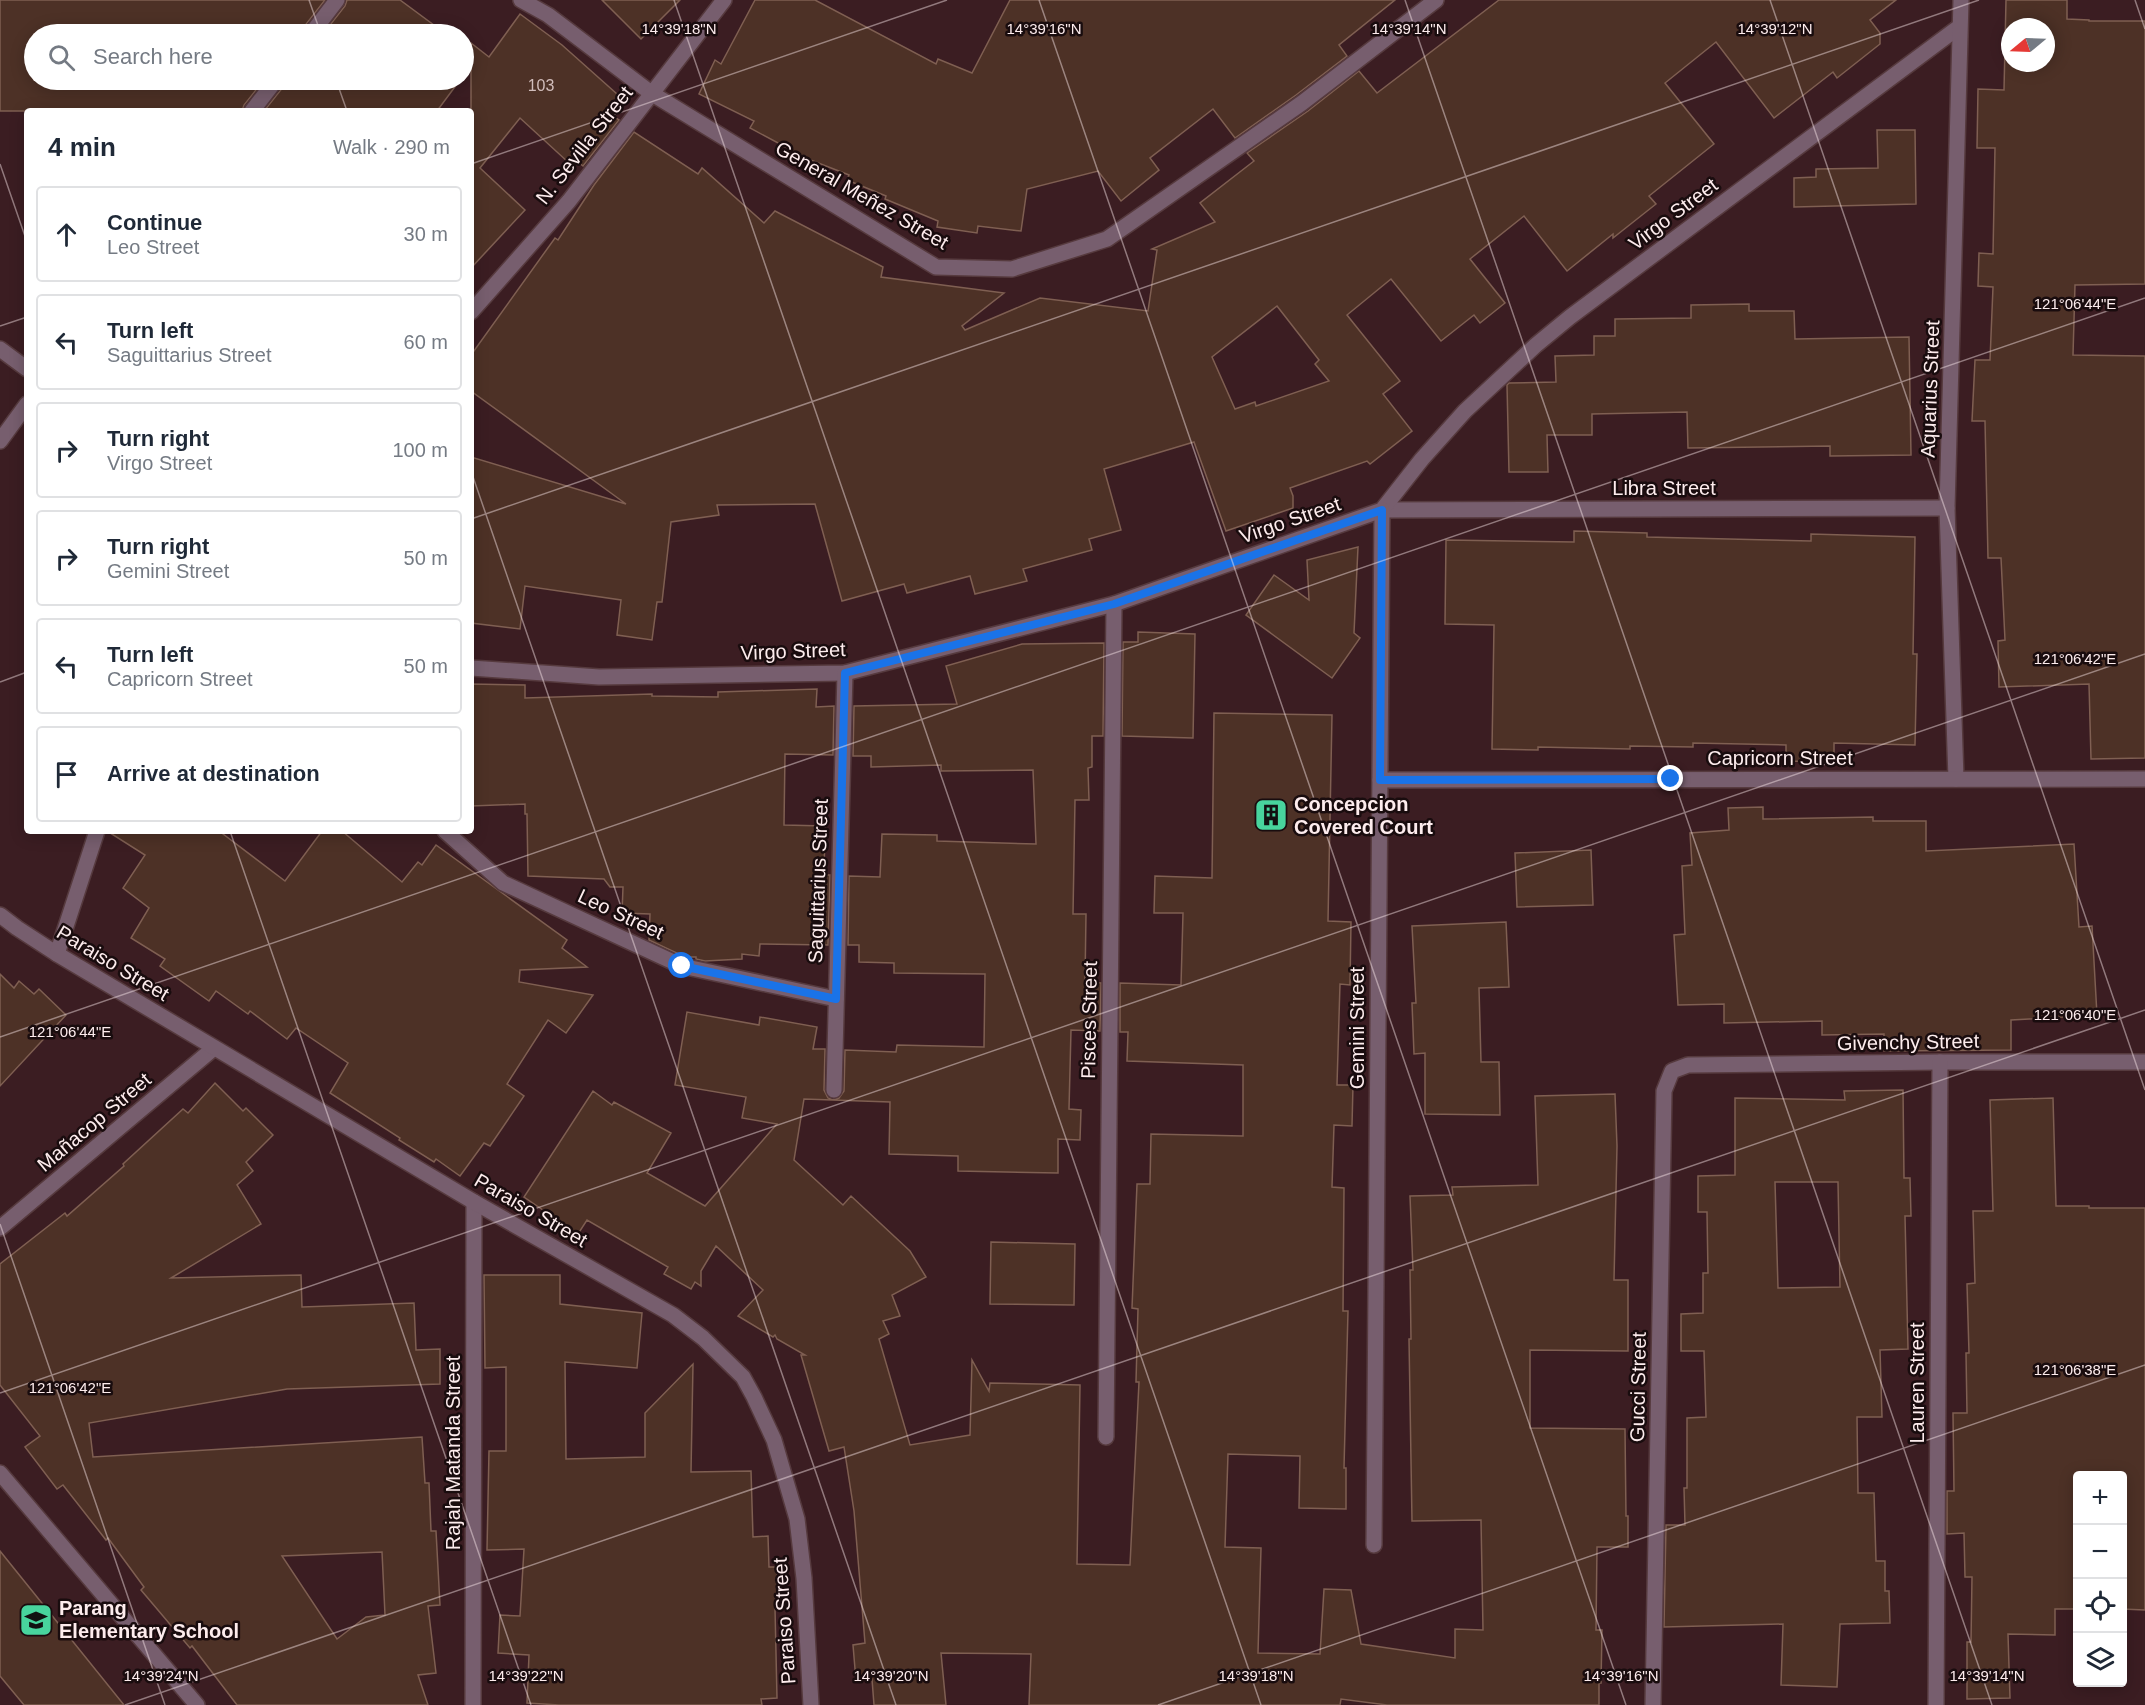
<!DOCTYPE html>
<html lang="en">
<head>
<meta charset="utf-8">
<style>
	:root { --surface:#fff; --page:#f2f2f3; --text:#1f2937; --muted:#747a83; --line:#e0e1e3 }
	body { margin:0; font-family:Arial,sans-serif; background:var(--page); color:var(--text) }
	.controls { position:absolute; right:18px; bottom:18px; display:grid; overflow:hidden; border-radius:6px; box-shadow:0 3px 15px #0003 }
	.controls button { width:54px; height:54px; display:grid; place-items:center; padding:0; border:0; border-bottom:2px solid var(--line); background:var(--surface); color:var(--text); font:30px sans-serif }
	.compass { position:absolute; left:2001px; top:18px; width:54px; height:54px; border-radius:50%; background:var(--surface); box-shadow:0 3px 15px #0003; rotate:251deg }
	.stop { position:absolute; width:18px; height:18px; margin:-14px; border:4px solid #1a73e8; border-radius:50%; background:#fff }
	.stop.end { background:#1a73e8; border-color:#fff; box-shadow:0 2px 6px #0008 }
	.list { margin:0; padding:0; list-style:none }
	h2 { display:flex; justify-content:space-between; align-items:center; height:78px; margin:0; padding:0 24px; font-size:26px }
	h2 small { font-size:20px; font-weight:400; color:var(--muted) }
	.list li { display:grid; grid-template-columns:39px 1fr auto; gap:18px; align-items:center; box-sizing:border-box; height:96px; margin:0 12px 12px; padding:0 12px; border:2px solid var(--line); border-radius:6px }
	.list b { display:block; font-size:22px; white-space:nowrap }
	.list p { margin:0; font-size:20px; white-space:nowrap; color:var(--muted) }
	.list em { font-size:20px; font-style:normal; color:var(--muted) }
	.icon { flex:none; width:33px; height:33px; fill:none; stroke:currentColor; stroke-width:2; stroke-linecap:round; stroke-linejoin:round }
	.map { position:relative; flex:none; width:2145px; height:1705px; overflow:hidden }
	.search { position:absolute; background:var(--surface); box-shadow:0 3px 15px #0003; left:24px; top:24px; width:450px; height:66px; display:flex; align-items:center; gap:15px; box-sizing:border-box; padding:0 21px; border-radius:33px; color:var(--muted); font-size:22px }
	.panel { position:absolute; background:var(--surface); box-shadow:0 3px 15px #0003; left:24px; top:108px; width:450px; height:726px; border-radius:6px }
	.map>svg:first-child { display:block }
	.building { fill:#4d3126; stroke:#7f5f52; stroke-width:1.5; fill-rule:evenodd }
	.lines { fill:none; stroke-linecap:round; stroke-linejoin:round }
	.pedestrian-casing { stroke:#563a3e; stroke-width:18 }
	.minor-casing { stroke:#563a3e; stroke-width:18 }
	.tertiary-casing { stroke:#563a3e; stroke-width:18 }
	.pedestrian { stroke:#775e6e; stroke-width:15 }
	.minor { stroke:#775e6e; stroke-width:15 }
	.tertiary { stroke:#775e6e; stroke-width:15 }
	.route { stroke:#1a73e8; stroke-width:8 }
	.ticks { fill:none; stroke:#fdeced; stroke-width:1.5; stroke-opacity:0.45 }
	.labels { text-anchor:middle; dominant-baseline:central; stroke-width:5; stroke-linejoin:round; paint-order:stroke }
	.number-label { font-size:16px; fill:#d1bdbb }
	.street-label { font-size:20px; fill:#fdeced; stroke:#190c0e }
	.poi-label { font-size:20px; font-weight:bold; fill:#fdeced; stroke:#190c0e; text-anchor:start }
	.ticks-label { font-size:15px; text-anchor:middle; fill:#fdeced; stroke:#190c0e; stroke-width:5; stroke-linejoin:round; paint-order:stroke }
</style>
</head>
<body>
<div class="map">
<svg width="2145" height="1705" viewBox="0 0 2145 1705">
	<rect width="100%" height="100%" fill="#3b1d22"/>
	<g class="building">
		<path d="M0,0H325L303,28L301,34H34V80H264L244,105L242,111H0Z"/>
		<path d="M347,0H400L446,34H323L345,6Z"/>
		<path d="M602,0H680L641,39Z"/>
		<path d="M755,0H815L936,64L938,59L972,73L1010,0H1395L1339,45L1347,56L1296,95L1235,138L1213,109L1150,158L1159,170L1121,201L1098,171L1027,189L1021,231L978,226L977,233L937,227L938,221L885,199L886,196L847,180L849,175L808,159L750,128L754,121L699,94L715,60L721,64Z"/>
		<path d="M1499,0H1896L1870,20L1880,33V44L1837,78L1833,72L1774,118L1716,42L1665,83L1714,144L1649,196L1656,204L1613,238V234L1567,271L1524,216L1470,259L1505,303L1480,323L1474,315L1441,341L1391,279L1347,315L1400,381L1383,394L1412,431L1370,464L1367,461L1290,488L1293,496V508L1226,531L1194,442L1104,469L1121,530L1089,539L1092,550L1023,569L1027,581L975,594L970,576L907,593L904,584L842,601L815,504L717,505L719,515L671,522L662,602H657L652,640L617,635L621,600L525,586L520,629L471,623V457L626,504L471,391V355L555,238L558,240L594,185L634,132L698,174L702,168L764,223L775,211L883,267L881,277L1004,293L962,326L965,330L1040,298L1148,311L1157,250L1152,249L1215,222L1200,203L1254,161L1247,153L1308,111L1359,71L1377,93ZM1277,306L1319,360L1315,364L1329,381L1256,406L1255,402L1235,409L1212,357Z"/>
		<path d="M2006,0H2067V19L2089,20V21H2145V284L2075,285L2073,355L2145,356V758L2091,759L2089,684L1999,687L1998,641L2005,640L2001,558H1988L1985,421H1972L1975,360H1990L1993,287L1978,286L1979,253L1993,254L1995,148H1977L1978,89L2004,90ZM2010,27H2046V63H2010Z"/>
		<path d="M520,14L562,45L626,102L613,116L619,120L583,166L573,158L569,163L520,118L480,168L525,210L471,268V65L464,75V48L471,53V43L489,57Z"/>
		<path d="M286,80H460L437,111H264L284,86Z"/>
		<path d="M1877,130H1915L1916,204L1794,207V178L1816,177V169L1878,168Z"/>
		<path d="M1749,304V311H1794L1795,339L1909,337L1911,455L1830,456V446L1688,448L1687,412L1592,414V435H1547L1548,472H1509L1507,385L1509,383L1556,382L1555,356L1594,355V336H1615V319L1691,318V305Z"/>
		<path d="M1574,531L1647,533V537L1811,541V534L1915,537L1913,654H1917L1915,745L1834,743V762L1786,761V745L1693,743V747L1630,746V749L1538,747V750L1492,749L1494,625L1445,624L1446,540L1574,542Z"/>
		<path d="M1358,547L1354,633L1360,638L1332,678L1246,615L1274,575L1309,600L1307,560Z"/>
		<path d="M1138,632L1195,634L1193,738L1122,736L1123,642H1138Z"/>
		<path d="M1104,643L1103,736H1092V767L1088,768L1089,800H1075L1073,914H1086L1085,982L1101,983L1100,1031L1071,1030L1069,1109L1081,1110L1080,1140L1058,1139V1173L958,1171V1156L889,1154L890,1102L804,1099L794,1160L843,1205L851,1196L910,1251L926,1277L892,1295L900,1316L883,1321L889,1334L879,1339L910,1445L970,1435L972,1360L989,1391L990,1383L1080,1385L1077,1564L1130,1565L1139,1382H1136L1138,1309L1132,1308L1137,1184H1150L1151,1134L1243,1136V1065L1127,1061L1128,1032H1120V983L1181,985L1183,913H1154L1155,876L1212,878L1214,713L1332,715L1328,921L1351,922L1350,985L1340,984L1337,1085H1353L1352,1126L1334,1125L1332,1187L1344,1188L1343,1311H1348L1344,1468H1346V1509L1299,1508L1300,1456L1228,1454L1225,1547L1261,1548L1258,1653L1320,1654L1324,1589L1351,1590L1361,1644L1455,1658V1629L1483,1630L1481,1520L1412,1521L1409,1339H1411L1410,1270H1413L1410,1196L1453,1195L1452,1187L1538,1185L1535,1096L1615,1094L1617,1146L1614,1280H1628V1351L1530,1350V1428L1625,1429L1626,1516H1628V1547H1597L1596,1630H1602L1601,1683H1599V1705H1387L1341,1699L1340,1705H1029L1031,1654L941,1653L946,1705H874L872,1679L856,1681L853,1645L865,1643L854,1511L844,1447L829,1451L801,1355H805L777,1339L775,1335L773,1337L738,1316L763,1290L716,1246L701,1271V1286L695,1282L691,1289L664,1274L668,1267L587,1220L578,1234L524,1197L593,1091L612,1105L614,1102L671,1133L647,1173L705,1206L777,1124L742,1118L746,1097L675,1085L687,1012L759,1025L760,1017L817,1027L813,1049H825L824,1090L828,1098L833,1100L839,1098L844,1091L845,1050L896,1052L897,1045L984,1047L985,974L894,973V963L859,962V945H848L849,876L880,877L882,834L937,835V841L1036,844L1033,770L941,771V765L871,767V756H853L854,706L957,704L946,666L1022,644Z"/>
		<path d="M471,684L525,685V698L652,694V696L718,697V692L817,689L816,707L834,706L833,755L785,754L784,825L825,826L824,875H830L828,945L760,944L759,956L742,954V959L705,961L696,959V957H685L649,940L650,914L622,913L623,887H610L604,879L528,876L527,814H525V804L471,806Z"/>
		<path d="M1763,807V819L1873,817V821H1926V851L2074,844L2079,927L2092,926L2097,1015L2011,1020V1050L1884,1051V1034L1822,1035V1021L1724,1023V1004L1678,1005L1674,935L1685,934L1682,866L1692,865L1690,833L1729,830L1728,808Z"/>
		<path d="M107,831H219L285,881L322,831H342L402,882L418,862L422,865L436,845L567,940L562,948L587,967L520,970L519,982L593,995L566,1033L548,1020L507,1084L524,1096L490,1146L484,1143L460,1176L436,1159L434,1162L399,1140L400,1138L330,1093L348,1063L296,1028L287,1039L250,1011L248,1014L216,991L209,1001L160,966L165,959L131,938L149,908L123,888L145,855Z"/>
		<path d="M1591,850L1593,905L1517,907L1515,853Z"/>
		<path d="M1506,922L1509,987L1479,988L1481,1062H1499L1500,1115L1425,1114V1053L1414,1054L1412,1003H1416L1412,926Z"/>
		<path d="M0,974L14,988L19,981L34,994L39,989L66,1015L0,1086Z"/>
		<path d="M215,1083L243,1111L246,1108L273,1135L246,1162L253,1171L237,1185L261,1224L171,1278L301,1275L302,1307L414,1303L416,1350L440,1349V1384L287,1389L89,1423L93,1457L422,1437L425,1483H429L431,1531H436L440,1605L428,1606L436,1673L418,1675L428,1705H237L192,1646L190,1648L141,1590L144,1587L108,1538L106,1540L63,1485L57,1489L25,1447L40,1436L0,1385V1264L65,1213L67,1216L124,1166L123,1164L183,1109L188,1113ZM382,1552L385,1615L366,1617L337,1639L282,1556Z"/>
		<path d="M1903,1090L1904,1178H1910L1911,1216H1905L1908,1349L1880,1350L1882,1417H1857L1858,1493H1874L1876,1561H1885V1591H1889L1890,1623L1840,1624L1837,1687L1781,1685L1783,1624L1664,1627L1666,1525H1685L1684,1488H1687V1418L1706,1417L1704,1351H1681V1314L1703,1313V1273H1708L1707,1212H1698V1176L1735,1175V1098L1845,1100L1844,1091ZM1775,1182H1838L1840,1287L1778,1288Z"/>
		<path d="M2053,1098L2056,1206H2089V1208H2145V1610L2122,1609V1476H2078V1609H2055V1635L2008,1634L2010,1698L1967,1699V1642H1971L1972,1577H1965L1964,1533L1947,1534V1491H1954L1953,1413H1967L1966,1353H1969L1967,1284L1975,1283L1973,1211H1993L1990,1100Z"/>
		<path d="M991,1242L1075,1244L1074,1305L990,1304Z"/>
		<path d="M484,1275H560V1304L642,1313L637,1368L565,1362L566,1459L645,1457V1413L693,1364L691,1472L751,1471L753,1537L768,1536L769,1567H777L778,1608H775L777,1698L761,1699L762,1705H559L527,1703L529,1655L498,1653L500,1615L520,1616L524,1549L487,1550L489,1451H506V1367L485,1368Z"/>
		<path d="M0,1551L124,1705H24L0,1676Z"/>
	</g>
	<g class="lines">
		<g class="pedestrian-casing">
			<g id="pedestrian">
				<path d="M311,34L337,0"/>
				<path d="M252,111L276,80"/>
				<path d="M0,441L27,404"/>
			</g>
		</g>
		<g class="minor-casing">
			<g id="minor">
				<path d="M521,0L548,15L651,93L936,267L1012,269L1107,239L1302,103L1436,0"/>
				<path d="M0,349L27,369"/>
				<path d="M1382,510L1947,508"/>
				<path d="M471,668L599,677L845,673L1114,604L1382,510L1422,459L1465,411L1536,345L1570,317L1959,27"/>
				<path d="M1956,779L1947,508L1961,0"/>
				<path d="M1380,780L2145,779"/>
				<path d="M445,831L503,883L682,966L836,999"/>
				<path d="M0,915L17,928L57,954"/>
				<path d="M834,1090L845,673"/>
				<path d="M0,1228L214,1048"/>
				<path d="M1106,1437L1114,604"/>
				<path d="M0,1473L197,1705"/>
				<path d="M1374,1545L1382,510"/>
				<path d="M473,1705L474,1202"/>
				<path d="M1653,1705L1664,1091L1672,1071L1688,1065L1940,1062H2145"/>
				<path d="M1936,1705L1940,1062"/>
			</g>
		</g>
		<g class="tertiary-casing">
			<g id="tertiary">
				<path d="M471,312L569,201L724,0"/>
				<path d="M97,831L57,954L474,1202L673,1315L703,1338L743,1377L754,1397L774,1440L797,1519L804,1578L811,1705"/>
			</g>
		</g>
		<use href="#pedestrian" class="pedestrian"/>
		<use href="#minor" class="minor"/>
		<use href="#tertiary" class="tertiary"/>
	</g>
	<g class="lines">
		<path class="route" d="M682,966L836,999L845,673L1114,604L1382,510L1380,780L1671,779"/>
	</g>
	<path class="ticks" d="M309,0L321,34M674,0L1261,1705M1039,0L1626,1705M1405,0L1992,1705M1770,0L2145,1090M2135,0L2145,29M336,80L347,111M0,164L27,242M471,164L947,0M0,326L27,317M471,471L896,1705M471,519L1979,0M0,682L27,672M230,831L531,1705M0,1037L2145,298M0,1224L165,1705M0,1393L2145,654M125,1705L2145,1010M1158,1705L2145,1365"/>
	<defs>
		<g id="building-square" transform="scale(1.725)"><rect x="-9" y="-9" width="18" height="18" rx="4" fill="#48d49d" stroke="#190c0e"/><path d="M-4-6H4V6H1V3H-1V6H-4ZM-2.5-4.3h1.7v1.8h-1.7ZM.8-4.3h1.7v1.8H.8ZM-2.5-1h1.7V.8h-1.7ZM.8-1h1.7V.8H.8Z" fill="#111"/></g>
		<g id="school-square" transform="scale(1.725)"><rect x="-9" y="-9" width="18" height="18" rx="4" fill="#48d49d" stroke="#190c0e"/><path d="M0-5L7-2L0 1L-7-2ZM-4 1L0 2.5L4 1V4Q0 6-4 4Z" fill="#111"/></g>
	</defs>
	<g fill-rule="evenodd">
		<use href="#building-square" x="1271" y="815"/>
		<use href="#school-square" x="36" y="1620"/>
	</g>
	<g class="labels">
		<g class="number-label">
			<text x="541" y="85">103</text>
		</g>
		<g class="street-label">
			<text transform="translate(584 145) rotate(-52)">N. Sevilla Street</text>
			<text transform="translate(862 195) rotate(30)">General Meñez Street</text>
			<text transform="translate(1673 214) rotate(-37)">Virgo Street</text>
			<text transform="translate(1930 389) rotate(-88)">Aquarius Street</text>
			<text x="1664" y="488">Libra Street</text>
			<text transform="translate(1290 520) rotate(-19)">Virgo Street</text>
			<text transform="translate(793 651) rotate(-2)">Virgo Street</text>
			<text x="1780" y="758">Capricorn Street</text>
			<text transform="translate(818 881) rotate(-88)">Saguittarius Street</text>
			<text transform="translate(621 914) rotate(25)">Leo Street</text>
			<text transform="translate(113 963) rotate(31)">Paraiso Street</text>
			<text transform="translate(1089 1020) rotate(-89)">Pisces Street</text>
			<text transform="translate(1357 1028) rotate(-90)">Gemini Street</text>
			<text transform="translate(1908 1042) rotate(-1)">Givenchy Street</text>
			<text transform="translate(94 1122) rotate(-40)">Mañacop Street</text>
			<text transform="translate(531 1210) rotate(30)">Paraiso Street</text>
			<text transform="translate(1917 1383) rotate(-90)">Lauren Street</text>
			<text transform="translate(1638 1387) rotate(-89)">Gucci Street</text>
			<text transform="translate(453 1453) rotate(-90)">Rajah Matanda Street</text>
			<text transform="translate(784 1621) rotate(-94)">Paraiso Street</text>
		</g>
		<g class="poi-label">
			<text x="1294" y="804">Concepcion<tspan x="1294" dy="23">Covered Court</tspan></text>
			<text x="59" y="1608">Parang<tspan x="59" dy="23">Elementary School</tspan></text>
		</g>
	</g>
	<g class="ticks-label">
		<text x="679" y="34">14°39'18"N</text>
		<text x="1044" y="34">14°39'16"N</text>
		<text x="1409" y="34">14°39'14"N</text>
		<text x="1775" y="34">14°39'12"N</text>
		<text x="2075" y="309">121°06'44"E</text>
		<text x="2075" y="664">121°06'42"E</text>
		<text x="2075" y="1020">121°06'40"E</text>
		<text x="70" y="1037">121°06'44"E</text>
		<text x="2075" y="1375">121°06'38"E</text>
		<text x="70" y="1393">121°06'42"E</text>
		<text x="161" y="1681">14°39'24"N</text>
		<text x="526" y="1681">14°39'22"N</text>
		<text x="891" y="1681">14°39'20"N</text>
		<text x="1256" y="1681">14°39'18"N</text>
		<text x="1621" y="1681">14°39'16"N</text>
		<text x="1987" y="1681">14°39'14"N</text>
	</g>
</svg>
<div class="controls">
<button>+</button>
<button>−</button>
<button><svg class="icon" aria-label="locate" viewBox="0 0 24 24"><circle cx="12" cy="12" r="6"/><path d="M12 2v4M12 18v4M2 12h4M18 12h4"/></svg></button>
<button><svg class="icon" aria-label="layers" viewBox="0 0 24 24"><path d="M12 4l9 5-9 5-9-5zM3 14l9 5 9-5"/></svg></button>
</div>
<svg class="compass" viewBox="-18 -18 36 36"><path d="M0-13l5 13h-10z" fill="#e53935"/><path d="M0 13l5-13h-10z" fill="#747a83"/></svg>
<div class="stop" style="left:682px;top:966px"></div>
<div class="stop end" style="left:1671px;top:779px"></div>
<div class="search"><svg class="icon" aria-label="search" viewBox="0 0 24 24"><circle cx="10" cy="10" r="6"/><path d="M15 15l6 6"/></svg>Search here</div>
<section class="panel">
<h2>4 min<small>Walk · 290 m</small></h2>
<ul class="list">
<li><svg class="icon" aria-label="ahead" viewBox="0 0 24 24"><path d="M12 20V5M6 11l6-6 6 6"/></svg><div><b>Continue</b><p>Leo Street</p></div><em>30 m</em></li>
<li><svg class="icon" aria-label="left" viewBox="0 0 24 24"><path d="M17 20v-9H6M10 6l-5 5 5 5"/></svg><div><b>Turn left</b><p>Saguittarius Street</p></div><em>60 m</em></li>
<li><svg class="icon" aria-label="right" viewBox="0 0 24 24"><path d="M7 20v-9h11M14 6l5 5-5 5"/></svg><div><b>Turn right</b><p>Virgo Street</p></div><em>100 m</em></li>
<li><svg class="icon" aria-label="right" viewBox="0 0 24 24"><path d="M7 20v-9h11M14 6l5 5-5 5"/></svg><div><b>Turn right</b><p>Gemini Street</p></div><em>50 m</em></li>
<li><svg class="icon" aria-label="left" viewBox="0 0 24 24"><path d="M17 20v-9H6M10 6l-5 5 5 5"/></svg><div><b>Turn left</b><p>Capricorn Street</p></div><em>50 m</em></li>
<li><svg class="icon" aria-label="arrive" viewBox="0 0 24 24"><path d="M6 21V4h12l-3 4 3 4H6"/></svg><div><b>Arrive at destination</b></div></li>
</ul>
</section>
</div>
</body>
</html>
